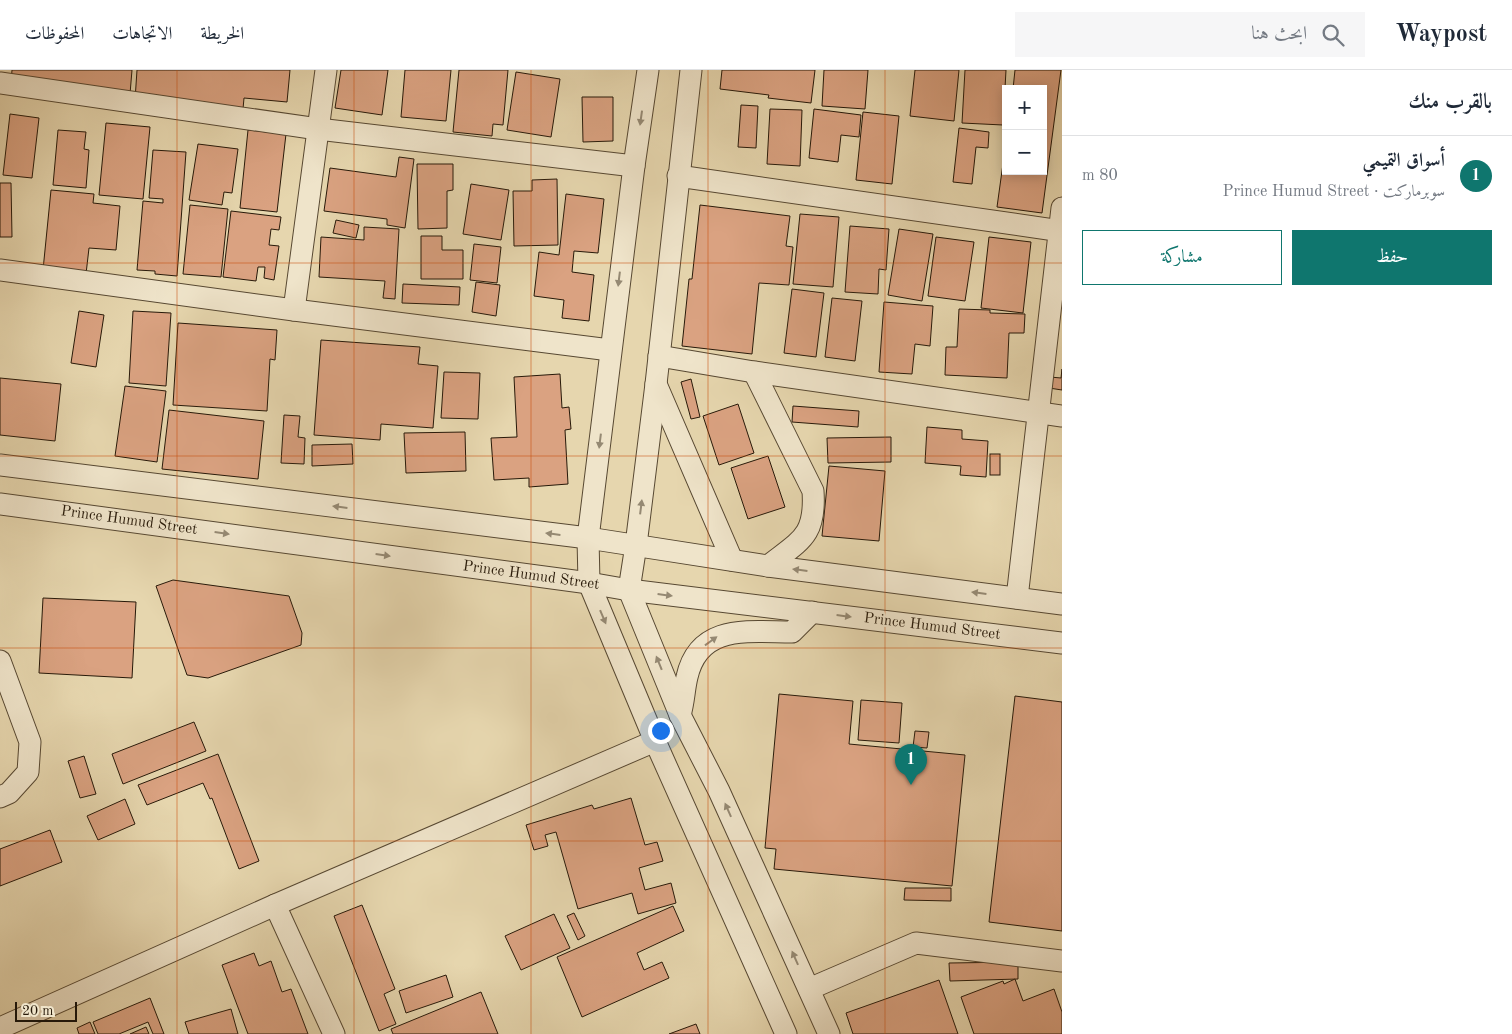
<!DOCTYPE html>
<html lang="ar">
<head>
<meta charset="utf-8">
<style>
	:root { --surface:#fff; --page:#f6f6f7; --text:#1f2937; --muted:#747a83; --line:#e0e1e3; --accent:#0f766e }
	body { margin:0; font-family:"Old Standard TT",Amiri,serif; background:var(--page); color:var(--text); direction:rtl }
	.controls { position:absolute; right:15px; top:15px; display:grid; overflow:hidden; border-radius:0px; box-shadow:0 2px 12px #0003 }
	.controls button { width:45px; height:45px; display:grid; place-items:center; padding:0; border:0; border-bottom:1px solid var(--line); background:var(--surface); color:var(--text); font:25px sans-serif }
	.scale { position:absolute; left:15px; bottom:12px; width:62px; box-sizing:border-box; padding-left:5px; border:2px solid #271909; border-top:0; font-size:14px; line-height:18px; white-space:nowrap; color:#271909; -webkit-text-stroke:4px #efe4ca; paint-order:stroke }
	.you { position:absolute; left:660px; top:660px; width:18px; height:18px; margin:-12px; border:4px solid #fff; border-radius:50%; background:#1a73e8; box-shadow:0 0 0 8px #1a73e833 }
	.badge { display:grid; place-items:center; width:32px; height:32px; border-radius:50%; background:var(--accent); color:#fff; font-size:16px; font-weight:700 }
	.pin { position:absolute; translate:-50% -41px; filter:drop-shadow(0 1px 2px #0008) }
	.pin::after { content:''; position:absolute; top:26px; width:18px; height:15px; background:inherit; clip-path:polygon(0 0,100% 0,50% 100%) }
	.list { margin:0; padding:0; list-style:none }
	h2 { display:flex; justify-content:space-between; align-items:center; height:65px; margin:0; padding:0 20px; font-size:21px }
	h2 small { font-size:16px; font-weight:400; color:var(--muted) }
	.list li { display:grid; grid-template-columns:32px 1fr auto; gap:15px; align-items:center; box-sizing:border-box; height:80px; padding:0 20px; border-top:1px solid var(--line) }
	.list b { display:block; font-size:19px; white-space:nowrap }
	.list p { margin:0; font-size:16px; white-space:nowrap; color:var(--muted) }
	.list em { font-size:16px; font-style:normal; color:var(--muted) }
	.actions { display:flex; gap:10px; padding:15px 20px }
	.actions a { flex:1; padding:11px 0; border:1px solid var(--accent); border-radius:0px; text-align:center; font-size:18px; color:var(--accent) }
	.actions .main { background:var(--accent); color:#fff }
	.icon { flex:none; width:28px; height:28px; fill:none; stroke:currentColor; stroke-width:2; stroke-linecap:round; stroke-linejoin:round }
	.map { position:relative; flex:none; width:1062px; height:964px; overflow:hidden; direction:ltr }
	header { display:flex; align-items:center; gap:30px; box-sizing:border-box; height:70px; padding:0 25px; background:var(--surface); border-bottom:1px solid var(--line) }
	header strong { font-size:24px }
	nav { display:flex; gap:28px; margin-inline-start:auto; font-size:18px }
	.search { width:350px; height:45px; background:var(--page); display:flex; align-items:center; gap:12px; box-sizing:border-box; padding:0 18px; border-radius:0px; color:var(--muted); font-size:19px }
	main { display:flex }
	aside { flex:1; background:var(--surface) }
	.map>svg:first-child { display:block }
	.building { fill:#daa281; stroke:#271909 }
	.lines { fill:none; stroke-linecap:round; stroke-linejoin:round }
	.minor-casing { stroke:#574832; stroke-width:23 }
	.minor { stroke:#efe4ca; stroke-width:21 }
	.oneway { fill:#958973 }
	.grid { fill:none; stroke:#cb4f0c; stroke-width:1; stroke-opacity:0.55 }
	.labels { text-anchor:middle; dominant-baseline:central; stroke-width:4.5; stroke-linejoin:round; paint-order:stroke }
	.street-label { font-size:15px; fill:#271909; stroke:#efe4ca }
</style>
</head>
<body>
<header>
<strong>Waypost</strong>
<div class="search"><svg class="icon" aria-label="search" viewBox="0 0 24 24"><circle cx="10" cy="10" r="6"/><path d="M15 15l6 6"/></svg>ابحث هنا</div>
<nav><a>الخريطة</a><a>الاتجاهات</a><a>المحفوظات</a></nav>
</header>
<main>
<aside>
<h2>بالقرب منك<small></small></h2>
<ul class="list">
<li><span class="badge">1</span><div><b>أسواق التميمي</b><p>سوبرماركت · Prince Humud Street</p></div><em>80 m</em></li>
</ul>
<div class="actions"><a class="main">حفظ</a><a>مشاركة</a></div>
</aside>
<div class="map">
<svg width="1062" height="964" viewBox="0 0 1062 964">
	<rect width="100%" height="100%" fill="#e6d6ae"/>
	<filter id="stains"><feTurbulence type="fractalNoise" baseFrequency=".004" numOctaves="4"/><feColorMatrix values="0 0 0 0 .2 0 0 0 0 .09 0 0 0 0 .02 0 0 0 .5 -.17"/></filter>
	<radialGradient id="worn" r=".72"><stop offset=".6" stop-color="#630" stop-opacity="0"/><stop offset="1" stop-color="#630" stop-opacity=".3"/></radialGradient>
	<g class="building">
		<path d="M12,0H132L130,24L11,13Z"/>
		<path d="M137,0H290L287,32L244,28L243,39L135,30Z"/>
		<path d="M341,0H388L382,45L335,38Z"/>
		<path d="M405,0H451L446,51L401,47Z"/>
		<path d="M459,0H508L503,55L493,54L492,66L453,62Z"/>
		<path d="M722,0H815L811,33L768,28L769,25L720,19Z"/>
		<path d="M824,0H868L865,39L822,36Z"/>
		<path d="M915,0H959L954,51L910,46Z"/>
		<path d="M965,0H1006L1003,55L962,53Z"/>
		<path d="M1015,0H1061L1042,143L997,137L1006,72V101H1043V19H1013Z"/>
		<path d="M516,2L560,9L551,67L507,60Z"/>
		<path d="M582,27H613V71L583,72Z"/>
		<path d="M741,35L758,36L756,78L738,77Z"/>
		<path d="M770,39L802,40L800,96L767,94Z"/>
		<path d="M814,39L861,45L859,67L841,65L838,92L809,88Z"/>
		<path d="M863,42L899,46L892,114L856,110Z"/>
		<path d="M10,44L39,48L32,108L3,105Z"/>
		<path d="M106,53L150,57L143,129L99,125Z"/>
		<path d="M959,58L989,62L988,78L976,77L972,114L953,112Z"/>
		<path d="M58,60L86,62L84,79L89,80L86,118L53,115Z"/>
		<path d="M248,60L286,64L277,142L240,138Z"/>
		<path d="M198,74L238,79L232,123L224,122L222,135L189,130Z"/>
		<path d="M153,80L186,82L177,206L155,204V201L137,200L143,131L163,133V129L149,128Z"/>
		<path d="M399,87L414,89L405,158L387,155V149L324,141L330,98L396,107Z"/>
		<path d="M417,94H453V120L447,121V158L418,159Z"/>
		<path d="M557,109L558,175L514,176L513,121H532V110Z"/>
		<path d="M0,113H11L12,167H0Z"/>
		<path d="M471,114L509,120L501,170L463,164Z"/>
		<path d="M51,120L94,124L93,133L120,136L116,180L89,178L86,204L43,200Z"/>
		<path d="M566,124L604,129L598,183L574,181L572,202L594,205L589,251L562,248L564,230L534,226L539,182L559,185Z"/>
		<path d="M190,135L228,139L221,207L183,204Z"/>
		<path d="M700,135L790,146L786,176L793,177L789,215L759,213L752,284L682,276L689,209H692Z"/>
		<path d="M231,141L281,147L279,160L271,159L269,175L279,176L274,210L264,208L265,197H258L256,211L223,207Z"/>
		<path d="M800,144L839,147L833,217L793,214Z"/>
		<path d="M336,150L359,155L356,168L333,163Z"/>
		<path d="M850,156L889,159L886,200L879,199L878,224L845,222Z"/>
		<path d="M364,157L399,159L395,229L383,228L385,211L319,207L321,167L364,170Z"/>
		<path d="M899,159L933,164L922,231L888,225Z"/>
		<path d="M421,166H442V180H463V209H421Z"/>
		<path d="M936,167L974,172L965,231L928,226Z"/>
		<path d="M989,167L1031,172L1023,243L981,238Z"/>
		<path d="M474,174L501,177L497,213L470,210Z"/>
		<path d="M476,212L500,215L496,246L472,242Z"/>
		<path d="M403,214L460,217L459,235L402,233Z"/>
		<path d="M792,219L824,223L816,287L784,283Z"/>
		<path d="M832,228L862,231L855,291L825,287Z"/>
		<path d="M884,232L933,236L930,276L915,274L912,304L879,302Z"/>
		<path d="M959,239L990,240V243L1025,244L1024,263H1009L1007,308L945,305L946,277H957Z"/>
		<path d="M79,241L104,245L96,297L71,293Z"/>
		<path d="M133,241L171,243L166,316L129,313Z"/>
		<path d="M178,253L277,260L275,290L270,289L267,341L173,335Z"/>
		<path d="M321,270L420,277L418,294L438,296L433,358L381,354L380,370L314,365Z"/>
		<path d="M1062,299V320L1049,318L1050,307L1061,308Z"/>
		<path d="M444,302L480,303L478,349L441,348Z"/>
		<path d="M560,304L562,338L569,337L571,359L565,360L568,414L529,417V408L494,410L491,368L517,367L514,307Z"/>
		<path d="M0,308L61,314L55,371L0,365Z"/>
		<path d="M691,309L700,347L691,349L681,312Z"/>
		<path d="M125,316L166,321L157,392L115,386Z"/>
		<path d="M738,334L754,383L719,395L703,346Z"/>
		<path d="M793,336L859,341L858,357L792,352Z"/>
		<path d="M169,340L264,351L258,409L162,399Z"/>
		<path d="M284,345L300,346L298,367L305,368L304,394L281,393Z"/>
		<path d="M927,357L962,360V369L988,371L986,407L960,405L961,396L925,393Z"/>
		<path d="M465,362L466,401L406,403L404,363Z"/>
		<path d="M891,367V392L828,393L827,368Z"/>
		<path d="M352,374L353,394L312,396V375Z"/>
		<rect x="990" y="384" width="10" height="21"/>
		<path d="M768,386L785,437L748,449L731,398Z"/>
		<path d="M829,396L885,401L879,471L822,466Z"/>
		<path d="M173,510L289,526L302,563L301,575L208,608L187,605L156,516Z"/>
		<path d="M43,528L136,532L132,608L39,603Z"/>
		<path d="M779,624L853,631L849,674L965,685L952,816L774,799L776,779L765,778Z"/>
		<path d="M1015,626L1062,632V861L989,852Z"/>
		<path d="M861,630L902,633L899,673L858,670Z"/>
		<path d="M194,652L206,681L123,714L112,684Z"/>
		<path d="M915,661L929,662L927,678L913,677Z"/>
		<path d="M218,684L259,791L239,799L212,728L210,729L203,713L147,735L138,715Z"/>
		<path d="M84,686L96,724L80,728L68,691Z"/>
		<path d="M631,728L645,775L657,772L663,791L639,798L645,820L671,813L676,833L638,844L632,823L578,839L556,762L545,765L548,776L534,780L526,755L592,735L594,739Z"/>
		<path d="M125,729L135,754L98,770L87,746Z"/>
		<path d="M50,760L62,792L0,816V779Z"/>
		<path d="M905,818H951V831L904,830Z"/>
		<path d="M362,835L395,919L384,924L396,954L379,961L334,846Z"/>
		<path d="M673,836L684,861L637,883L644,900L662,892L669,908L582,947L557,887Z"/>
		<path d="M574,843L585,866L578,870L567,846Z"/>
		<path d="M554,844L570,878L521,900L505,866Z"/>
		<path d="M254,883L259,896L271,891L282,922L291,919L308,964H248L222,895Z"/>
		<path d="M1018,892V909L950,911L949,893Z"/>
		<path d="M446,905L453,927L406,943L399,921Z"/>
		<path d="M1015,909L1023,931L1054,919L1062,942V964H974L961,927L1003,911L1004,914Z"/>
		<path d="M939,910L958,964H853L846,943Z"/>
		<path d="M481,922L498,964H393L391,959Z"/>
		<path d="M150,928L164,964H153L148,952L119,964H98L93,952Z"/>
		<path d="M231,939L238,964H189L185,952Z"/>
		<path d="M90,952L95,964H79L77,958Z"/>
		<path d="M696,954L700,964H669Z"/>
		<path d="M146,957L149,964H130Z"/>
	</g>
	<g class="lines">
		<g class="minor-casing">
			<g id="minor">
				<path d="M648,0L634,96L588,468L589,513L655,671L786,964"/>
				<path d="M691,0L656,314L636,475L629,520L680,645L719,721L829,964"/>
				<path d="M0,13L318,59L634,96"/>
				<path d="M678,106L1062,161"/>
				<path d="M0,200L294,240L610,280"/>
				<path d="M294,240L326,0"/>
				<path d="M659,286L754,302L1062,346"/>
				<path d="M754,302L813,421C816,466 801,470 768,496"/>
				<path d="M656,314L732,490"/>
				<path d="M0,395L588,468L768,496L1062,534"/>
				<path d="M0,434L589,513L629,520L1062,573"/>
				<path d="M1017,528L1062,138"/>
				<path d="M0,591L30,672L28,702L9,723L0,727"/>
				<path d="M680,645C684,632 684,619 687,607C699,553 749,562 792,562L812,542"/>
				<path d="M275,835L334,964"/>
				<path d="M809,919L916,873L1062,891"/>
				<path d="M0,958L275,835L655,671"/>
			</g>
		</g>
		<use href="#minor" class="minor"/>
	</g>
	<defs><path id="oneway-solid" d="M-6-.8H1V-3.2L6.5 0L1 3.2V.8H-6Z" transform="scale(1.25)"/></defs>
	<g class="oneway">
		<use href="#oneway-solid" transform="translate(641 48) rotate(98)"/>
		<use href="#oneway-solid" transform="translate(619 209) rotate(97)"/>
		<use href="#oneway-solid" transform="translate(600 371) rotate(97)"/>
		<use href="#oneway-solid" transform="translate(340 437) rotate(-173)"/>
		<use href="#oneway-solid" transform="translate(641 437) rotate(-83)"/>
		<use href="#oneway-solid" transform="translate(222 463) rotate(8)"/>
		<use href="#oneway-solid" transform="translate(553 464) rotate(-173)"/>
		<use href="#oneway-solid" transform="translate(383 485) rotate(8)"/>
		<use href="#oneway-solid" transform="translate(800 500) rotate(-173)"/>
		<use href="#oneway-solid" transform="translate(979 523) rotate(-173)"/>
		<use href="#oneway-solid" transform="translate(665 525) rotate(7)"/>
		<use href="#oneway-solid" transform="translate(844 546) rotate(7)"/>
		<use href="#oneway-solid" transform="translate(603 547) rotate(67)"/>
		<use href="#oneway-solid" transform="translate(711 571) rotate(-36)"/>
		<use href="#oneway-solid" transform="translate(659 593) rotate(-112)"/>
		<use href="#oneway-solid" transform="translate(728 740) rotate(-114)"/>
		<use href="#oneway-solid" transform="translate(795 888) rotate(-114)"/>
	</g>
	<path class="grid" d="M177,0V964M354,0V964M531,0V964M708,0V964M885,0V964M0,193H1062M0,386H1062M0,578H1062M0,771H1062"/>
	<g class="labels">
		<g class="street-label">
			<text transform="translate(129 451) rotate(8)">Prince Humud Street</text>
			<text transform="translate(531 506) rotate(8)">Prince Humud Street</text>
			<text transform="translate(932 557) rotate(7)">Prince Humud Street</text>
		</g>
	</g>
	<rect width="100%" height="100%" filter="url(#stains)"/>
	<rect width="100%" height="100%" fill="url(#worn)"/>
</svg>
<div class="controls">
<button>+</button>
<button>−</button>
</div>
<div class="scale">20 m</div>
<div class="you"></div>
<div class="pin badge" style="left:911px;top:715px">1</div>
</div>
</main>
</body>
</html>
